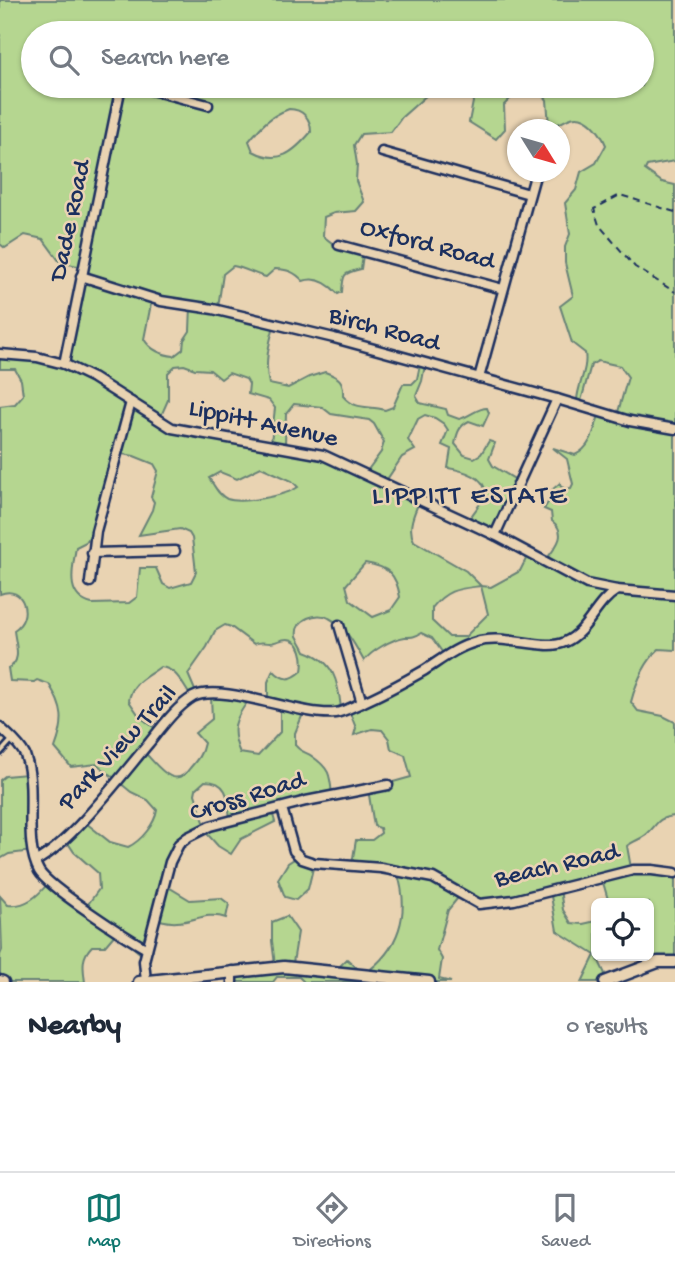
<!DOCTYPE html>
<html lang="en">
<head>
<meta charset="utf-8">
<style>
	:root { --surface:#fff; --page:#f6f6f7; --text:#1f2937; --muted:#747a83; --line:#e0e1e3; --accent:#0f766e }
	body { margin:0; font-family:"Gochi Hand",sans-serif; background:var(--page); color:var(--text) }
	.controls { position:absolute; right:21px; bottom:21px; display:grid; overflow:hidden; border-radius:10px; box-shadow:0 2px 5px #0004 }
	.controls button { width:63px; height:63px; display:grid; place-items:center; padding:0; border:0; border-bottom:2px solid var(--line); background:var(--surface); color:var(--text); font:35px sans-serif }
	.compass { position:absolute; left:507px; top:119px; width:63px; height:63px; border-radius:50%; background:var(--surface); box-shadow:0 2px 5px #0004; rotate:127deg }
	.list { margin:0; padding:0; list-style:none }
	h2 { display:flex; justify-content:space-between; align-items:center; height:91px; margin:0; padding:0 28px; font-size:30px }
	h2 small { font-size:23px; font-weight:400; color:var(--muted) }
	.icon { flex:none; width:38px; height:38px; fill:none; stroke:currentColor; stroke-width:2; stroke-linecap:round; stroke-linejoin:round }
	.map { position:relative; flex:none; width:675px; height:982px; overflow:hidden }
	.search { position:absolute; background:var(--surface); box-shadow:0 2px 5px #0004; left:21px; right:21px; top:21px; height:77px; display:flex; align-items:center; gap:18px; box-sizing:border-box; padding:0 24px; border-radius:38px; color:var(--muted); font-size:26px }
	.sheet { height:189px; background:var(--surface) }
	nav { display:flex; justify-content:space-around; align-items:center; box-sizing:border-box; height:98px; border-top:2px solid var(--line); background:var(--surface); font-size:19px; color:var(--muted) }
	nav a { display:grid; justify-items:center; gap:4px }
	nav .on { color:var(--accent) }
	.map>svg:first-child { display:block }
	.green { fill:#b5d690; stroke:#688277; stroke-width:2; fill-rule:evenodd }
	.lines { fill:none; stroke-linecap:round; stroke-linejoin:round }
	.service-casing { stroke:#1b2f5e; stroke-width:9 }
	.minor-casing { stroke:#1b2f5e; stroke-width:13 }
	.tertiary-casing { stroke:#1b2f5e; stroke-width:15 }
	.path { stroke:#1b2f5e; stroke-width:2; stroke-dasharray:7 5; stroke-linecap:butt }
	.service { stroke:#e9d3b2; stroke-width:3.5 }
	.minor { stroke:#e9d3b2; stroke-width:8 }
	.tertiary { stroke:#e9d3b2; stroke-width:10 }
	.labels { text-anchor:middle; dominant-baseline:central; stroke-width:5; stroke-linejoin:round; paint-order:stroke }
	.street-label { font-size:26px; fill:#1b2f5e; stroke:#e9d3b2 }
	.neighbourhood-label { font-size:28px; letter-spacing:2px; fill:#1b2f5e; stroke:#e9d3b2 }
</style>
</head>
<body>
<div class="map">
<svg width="675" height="982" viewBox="0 0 675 982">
	<rect width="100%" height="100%" fill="#e9d3b2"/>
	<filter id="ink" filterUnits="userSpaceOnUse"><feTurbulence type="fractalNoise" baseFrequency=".0143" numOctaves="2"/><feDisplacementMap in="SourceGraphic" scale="14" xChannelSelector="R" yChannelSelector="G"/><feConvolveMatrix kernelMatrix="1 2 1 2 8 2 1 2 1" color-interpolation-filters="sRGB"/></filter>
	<g filter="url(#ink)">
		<g class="green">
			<path d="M0,0H675V161L647,166L645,170L662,182L675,185V650L659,649C644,663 636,683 631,702L638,711L663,716L675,722V816C656,818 659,823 647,834C642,839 633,841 627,846L631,868L675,873V961L648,962L646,956H649V903H609L602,879L560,889L563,910L571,923L583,924L596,921V955L607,978L603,982H582L595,955L557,931L550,890L482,902L461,894L448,910L437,950L442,959L439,979L451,982H304L299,977H277L273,982H229L230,973L275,965L272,941V922L287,916L298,932L293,963L336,970L347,959L364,974C399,950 411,913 397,872L352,864L356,840H372L381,833L380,828L374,826L368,789L411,777L405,755L391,749L389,739L382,730L372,729L354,735L356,728L348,708L445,656L432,638L421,633C415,637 412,637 405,637C392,639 371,651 364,661C355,645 346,627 329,618C318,611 294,619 297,636C299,640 303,646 305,651C334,661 338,681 341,708L335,710L305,709L295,733V745C302,754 306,751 313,757C330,769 330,775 332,795L272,811L275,822L241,839L231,854L218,846L202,828L175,846L162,883L190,900L221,898L229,904L226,918C206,911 194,922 177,922C169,923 161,920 154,919L141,954L116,933L105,946H92C81,957 83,967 85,982H0V955L2,950L0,896L8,905C26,907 38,896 49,882L86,907L99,889L98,873L74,852L64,837L81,819L110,842L128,847C141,841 155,824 157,810L148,800L131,792L97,764L71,767L55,748C65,721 64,709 49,684L37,680L34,682L10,681L8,668C23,662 15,643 14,630C34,618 24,584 0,594V406L15,404L23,395L21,380L15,369H0V352L18,351L61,362L82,267L60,262L43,239L25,235L5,248L0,244ZM33,33H642V86H470L473,88V102L469,122L496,139L505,129L504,105L520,89L539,90L547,100L549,126C560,126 561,121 571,118C587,112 601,133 606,145L596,163L581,172L576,190L565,203L570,234L565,247V263L573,296L560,306L572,343L585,353C588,369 578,384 577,400L581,401L591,365L598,361L620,366L628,377L618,412L601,409C595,425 593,447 575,455L553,448L567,459L573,484L571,488L566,489L561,487L560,483L552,490L551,498L544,509L551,512L552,521C569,534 555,548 545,561L529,553L520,571L491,587L481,586L466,571L414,541C407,528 414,513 420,500L386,481L402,457L415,450L408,440L418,419L425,415L435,418L444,424L448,430L442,445L451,449L448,468C461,470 490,477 484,496C481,505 473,512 469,520L493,532L516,480L493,466L489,459L495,443L489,441L481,454L474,458L464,455L455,444C457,433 459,426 469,421L483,426L489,413L487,408C477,408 469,417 459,419L448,415L446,409L420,403L416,396L422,381L426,360H421L417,379L412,384H403L393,407L385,410C369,405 356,411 343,396C344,380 339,377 325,372L309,377L288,388L269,384C264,362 269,344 275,322L218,307L223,274L233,266C245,268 254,274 266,277L275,269C287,269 295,272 303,281C317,276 329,284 338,294L342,292C343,274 343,273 361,269L363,255L336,246L323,236L324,217L334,213L356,211L364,202L356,181L357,164L354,145L361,134L391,132L402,117L437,86H33ZM289,109C303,109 311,119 311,132C293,153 279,165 253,151L249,141C262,125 270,116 289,109ZM152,299L191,305L190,331L184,340L183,349L174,356C163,355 150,350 144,339ZM184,365L195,369L210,370L221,379L229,373L246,379L249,384L248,394L269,400L275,408L271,442L171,425L160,418L168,400V373L175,366ZM294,404L322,407L331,414L369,420L374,424L384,442L381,452L367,471L341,459L285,444L286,414ZM116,453L134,456L154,464L158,471L151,497L154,502L152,510L139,535L180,529L189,533L192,538L196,572L191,582L170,588L163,584L156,568H140L137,597L129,603L92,604C64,597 73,568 76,547L86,542L93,531ZM261,467L292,481L298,487C285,496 242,504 227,499C218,495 214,485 209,478L220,472L237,479ZM365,563C388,567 396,573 400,597L391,610L373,617L350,600L346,585ZM481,586L488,614L465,637H449L432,621V608C447,589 458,589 481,586ZM225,625L231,627L254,644C261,641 263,643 270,643C275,643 281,639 287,639C302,639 304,660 302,671C291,681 283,681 273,670L268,682V697L280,704V732L258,756L240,753C230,730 234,719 249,700L211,696L212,719L195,733L204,743C202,754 197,760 190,768C173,793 156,762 142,750L156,729L140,717L129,701C131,682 147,677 160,667C177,669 181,682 190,695H197L188,674L207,647L215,631ZM205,781C230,781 228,801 230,820L203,827L204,822L195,794L196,789Z"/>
			<path d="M27,774L33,851L9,854L0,859V780L5,776Z"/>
			<path d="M299,856L314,864L308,889L296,900L285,897L278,879L288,863Z"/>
		</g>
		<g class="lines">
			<g class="service-casing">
				<path id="service" d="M0,753L11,741"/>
			</g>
			<g class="minor-casing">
				<g id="minor">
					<path d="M136,86L208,105"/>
					<path d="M547,130L548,129"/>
					<path d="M382,152L529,194"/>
					<path d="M339,245L503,289"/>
					<path d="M81,276L161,301L213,309L334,338L557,399L630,421L675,429"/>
					<path d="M0,354L37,357L64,364L93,378L172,428L323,455L495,535L587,584L617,590L675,595"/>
					<path d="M64,364L121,86"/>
					<path d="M479,378L536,172"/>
					<path d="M495,535L557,399"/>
					<path d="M92,553L175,551"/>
					<path d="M90,582L96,531L131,402"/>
					<path d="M339,625L362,703"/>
					<path d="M0,727C8,735 20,744 25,755C38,790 22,840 39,871C48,887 127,938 147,949"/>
					<path d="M282,808L294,851L302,859L314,863L381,868L433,878L479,904L514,900L633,870H652L675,873"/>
					<path d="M36,861C71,843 122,775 149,743C161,728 176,707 193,697C223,682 301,717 335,713C343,712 352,707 359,704C382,694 404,682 425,670C442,659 457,647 476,642C505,633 544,652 565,642C588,632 595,603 617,590"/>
					<path d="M232,971V982"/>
					<path d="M146,981L144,961L170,862L179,844L188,837L210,826L306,801L388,785"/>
				</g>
			</g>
			<g class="tertiary-casing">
				<g id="tertiary">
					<path d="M0,981L3,982"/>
					<path d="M139,982L284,967L429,982"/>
					<path d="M605,982L658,962H675"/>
				</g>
			</g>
			<path class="path" d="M675,212L620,195L594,209L599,225L635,267L675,292"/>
			<use href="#service" class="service"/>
			<use href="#minor" class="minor"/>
			<use href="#tertiary" class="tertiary"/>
		</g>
	</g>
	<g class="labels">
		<g class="street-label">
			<text transform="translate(72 221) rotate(-78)">Dade Road</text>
			<text transform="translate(427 246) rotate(15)">Oxford Road</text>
			<text transform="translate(384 331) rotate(15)">Birch Road</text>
			<text transform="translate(263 425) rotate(12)">Lippitt Avenue</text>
			<text transform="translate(119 749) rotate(-47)">Park View Trail</text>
			<text transform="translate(248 798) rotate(-17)">Cross Road</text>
			<text transform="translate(557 867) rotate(-13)">Beach Road</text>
		</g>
		<g class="neighbourhood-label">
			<text x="470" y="497">LIPPITT ESTATE</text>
		</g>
	</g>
</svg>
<div class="controls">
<button><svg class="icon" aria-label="locate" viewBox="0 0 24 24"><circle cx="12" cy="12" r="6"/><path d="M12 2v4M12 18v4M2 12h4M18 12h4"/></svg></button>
</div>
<svg class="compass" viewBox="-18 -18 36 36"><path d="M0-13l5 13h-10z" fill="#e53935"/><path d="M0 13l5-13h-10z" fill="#747a83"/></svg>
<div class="search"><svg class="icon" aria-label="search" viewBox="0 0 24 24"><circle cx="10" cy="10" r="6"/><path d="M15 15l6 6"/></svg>Search here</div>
</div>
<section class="sheet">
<h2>Nearby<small>0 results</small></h2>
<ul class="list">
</ul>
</section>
<nav>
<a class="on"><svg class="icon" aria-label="map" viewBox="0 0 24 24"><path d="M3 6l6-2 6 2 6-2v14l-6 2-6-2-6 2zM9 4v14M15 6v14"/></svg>Map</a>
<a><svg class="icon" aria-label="directions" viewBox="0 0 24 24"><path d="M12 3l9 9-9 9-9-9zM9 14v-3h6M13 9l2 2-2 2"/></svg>Directions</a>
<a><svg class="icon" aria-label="saved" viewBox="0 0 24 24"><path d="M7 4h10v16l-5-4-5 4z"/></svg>Saved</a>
</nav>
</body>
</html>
